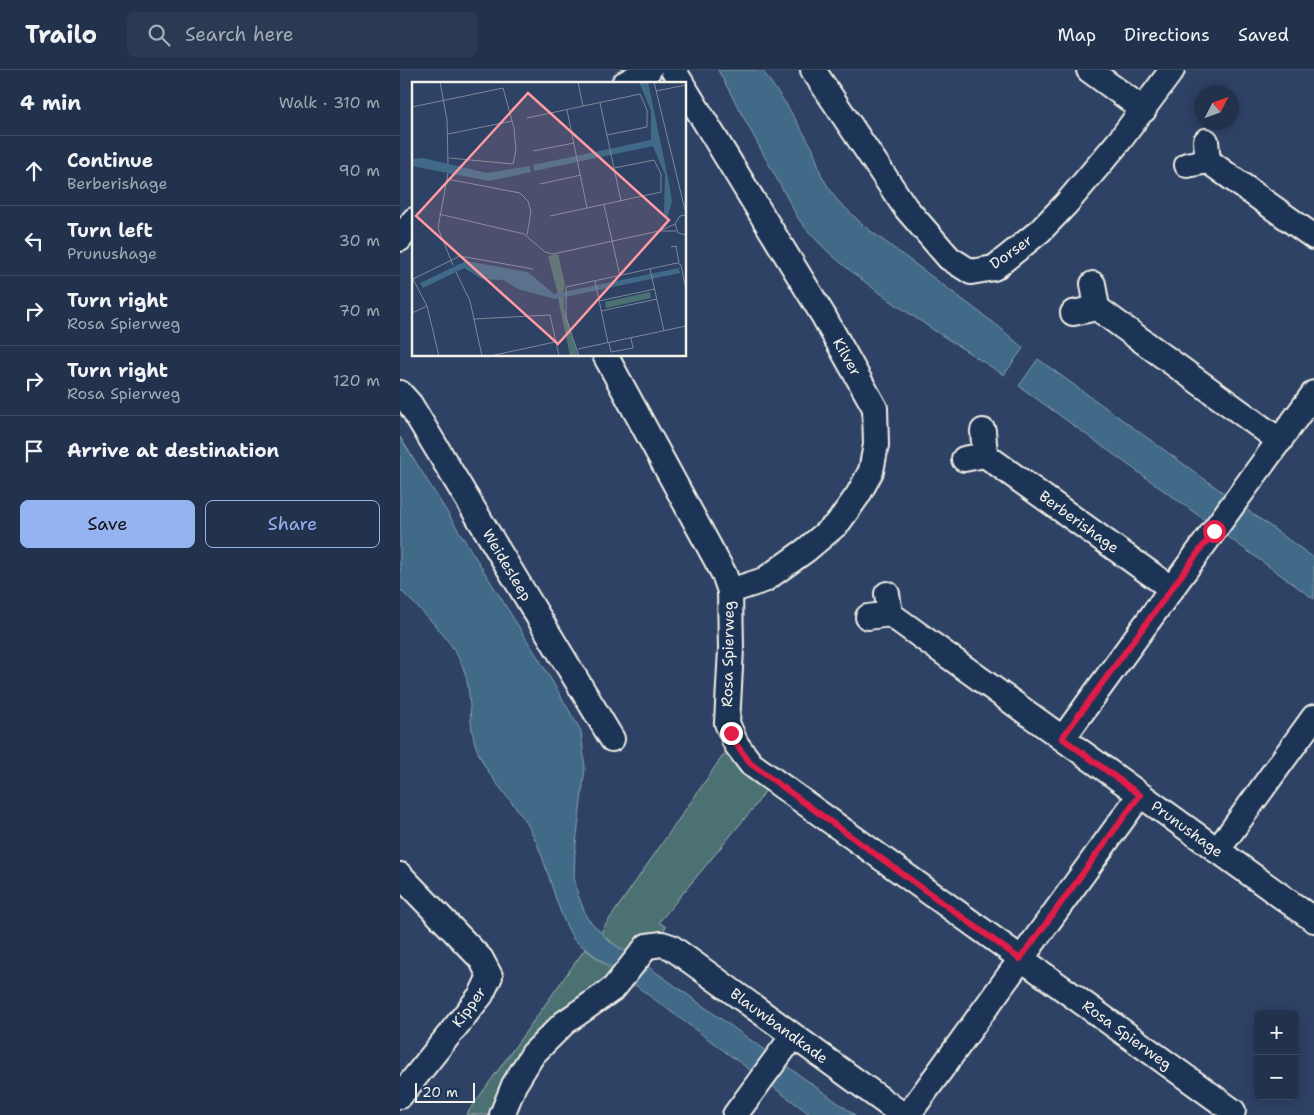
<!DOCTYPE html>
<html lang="en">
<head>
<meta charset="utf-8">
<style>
	:root { --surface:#22324c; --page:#2a3a53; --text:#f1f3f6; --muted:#a2aab5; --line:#3f4d64; --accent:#95b2f1 }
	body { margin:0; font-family:"Shantell Sans",sans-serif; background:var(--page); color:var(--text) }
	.controls { position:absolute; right:15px; bottom:15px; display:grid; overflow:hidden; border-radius:8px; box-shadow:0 2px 12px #0003 }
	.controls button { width:45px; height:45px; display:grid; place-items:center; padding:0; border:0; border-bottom:1px solid var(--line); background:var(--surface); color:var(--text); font:25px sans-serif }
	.compass { position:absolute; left:794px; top:15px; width:45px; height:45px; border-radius:50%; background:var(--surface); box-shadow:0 2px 12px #0003; rotate:48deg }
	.scale { position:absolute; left:15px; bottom:12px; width:60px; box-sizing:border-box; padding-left:5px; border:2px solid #f4f1e8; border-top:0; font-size:14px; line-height:18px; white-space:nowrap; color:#f4f1e8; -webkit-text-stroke:4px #1d3557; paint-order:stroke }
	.stop { position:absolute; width:15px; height:15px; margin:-11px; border:4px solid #e11d48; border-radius:50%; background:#fff }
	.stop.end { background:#e11d48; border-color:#fff; box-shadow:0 1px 5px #0008 }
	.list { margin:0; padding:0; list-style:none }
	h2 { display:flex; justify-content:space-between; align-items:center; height:65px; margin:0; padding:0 20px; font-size:21px }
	h2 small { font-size:16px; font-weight:400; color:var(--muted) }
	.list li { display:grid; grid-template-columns:32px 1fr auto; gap:15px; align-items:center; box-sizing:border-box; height:70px; padding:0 20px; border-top:1px solid var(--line) }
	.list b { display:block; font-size:19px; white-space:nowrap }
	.list p { margin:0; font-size:16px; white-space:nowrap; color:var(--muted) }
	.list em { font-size:16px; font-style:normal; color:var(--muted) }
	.actions { display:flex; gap:10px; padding:15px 20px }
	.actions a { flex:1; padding:11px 0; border:1px solid var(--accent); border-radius:8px; text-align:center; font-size:18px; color:var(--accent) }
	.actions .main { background:var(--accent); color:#111 }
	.icon { flex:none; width:28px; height:28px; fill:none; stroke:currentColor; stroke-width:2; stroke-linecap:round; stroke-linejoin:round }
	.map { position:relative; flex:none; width:914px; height:1045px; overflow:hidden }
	header { display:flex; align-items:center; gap:30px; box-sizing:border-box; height:70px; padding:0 25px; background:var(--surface); border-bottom:1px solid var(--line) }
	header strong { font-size:24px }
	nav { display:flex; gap:28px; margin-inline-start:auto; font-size:18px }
	.search { width:350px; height:45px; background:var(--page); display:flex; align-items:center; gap:12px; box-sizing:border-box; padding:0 18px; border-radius:8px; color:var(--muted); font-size:19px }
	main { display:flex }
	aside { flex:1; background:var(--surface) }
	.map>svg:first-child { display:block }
	.green { fill:#4c7173; stroke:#a0b1ae }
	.water { fill:#406a88; stroke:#88a0ae }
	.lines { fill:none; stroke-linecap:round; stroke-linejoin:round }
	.street-casing { stroke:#f4f1e8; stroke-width:28 }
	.street { stroke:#1d3557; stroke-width:24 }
	.route { stroke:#e11d48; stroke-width:6 }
	.labels { text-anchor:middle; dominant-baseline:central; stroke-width:4; stroke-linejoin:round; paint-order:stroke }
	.street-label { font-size:15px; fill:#f4f1e8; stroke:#1d3557 }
	.inset-road { fill:none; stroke:#7d889a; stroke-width:1 }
	.view { fill:#ff9aa2; fill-opacity:0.15; stroke:#ff9aa2; stroke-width:2.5 }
	.inset-edge { fill:none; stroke:#f4f1e8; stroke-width:2.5 }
</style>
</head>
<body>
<header>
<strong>Trailo</strong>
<div class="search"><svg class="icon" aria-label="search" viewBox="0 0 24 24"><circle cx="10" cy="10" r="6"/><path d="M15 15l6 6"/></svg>Search here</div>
<nav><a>Map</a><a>Directions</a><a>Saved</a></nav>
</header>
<main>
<aside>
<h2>4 min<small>Walk · 310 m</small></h2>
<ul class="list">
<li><svg class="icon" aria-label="ahead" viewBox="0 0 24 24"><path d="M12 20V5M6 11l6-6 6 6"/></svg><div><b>Continue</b><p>Berberishage</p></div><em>90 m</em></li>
<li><svg class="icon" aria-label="left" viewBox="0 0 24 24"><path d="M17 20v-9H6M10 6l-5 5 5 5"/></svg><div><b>Turn left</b><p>Prunushage</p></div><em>30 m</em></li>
<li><svg class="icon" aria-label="right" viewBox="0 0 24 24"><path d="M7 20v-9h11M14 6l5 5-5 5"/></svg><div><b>Turn right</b><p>Rosa Spierweg</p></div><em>70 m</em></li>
<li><svg class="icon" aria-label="right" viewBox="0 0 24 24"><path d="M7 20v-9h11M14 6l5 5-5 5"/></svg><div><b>Turn right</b><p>Rosa Spierweg</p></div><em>120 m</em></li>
<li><svg class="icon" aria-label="arrive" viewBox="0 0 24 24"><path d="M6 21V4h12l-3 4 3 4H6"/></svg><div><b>Arrive at destination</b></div></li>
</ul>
<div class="actions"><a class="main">Save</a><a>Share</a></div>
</aside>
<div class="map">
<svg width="914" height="1045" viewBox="0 0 914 1045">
	<rect width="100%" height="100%" fill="#2e4266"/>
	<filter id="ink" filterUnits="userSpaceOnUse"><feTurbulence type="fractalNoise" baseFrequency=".02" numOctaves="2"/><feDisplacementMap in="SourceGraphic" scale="10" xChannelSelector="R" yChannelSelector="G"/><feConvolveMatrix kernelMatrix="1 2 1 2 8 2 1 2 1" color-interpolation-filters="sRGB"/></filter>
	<g filter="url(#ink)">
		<g class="green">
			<path d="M324,684L368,717L355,736L259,852L266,857L262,862L247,864L226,883L202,865V860Z"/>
			<path d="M185,879L213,901L93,1045H66Z"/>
		</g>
		<g class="water">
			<path d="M318,0H362L386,34L413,79L422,107L437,130L464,156L598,256L623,278L604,305C560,277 515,249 473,218C445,197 418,176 398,148Z"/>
			<path d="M638,289L914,488V529L619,316Z"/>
			<path d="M0,367L142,594L181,661L185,698L175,782L174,807L178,825L187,848L209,871L260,905L455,1045H411L174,870C153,835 149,793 129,757C114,731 89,710 78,682C68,658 72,635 67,611C60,574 24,545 0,519Z"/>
		</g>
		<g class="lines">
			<g class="street-casing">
				<g id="street">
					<path d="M273,0L282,14"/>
					<path d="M413,0L505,137L549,188L571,202L594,198L640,161L666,134L720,70L772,0"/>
					<path d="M689,0L744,40"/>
					<path d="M224,14L249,0"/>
					<path d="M285,19L423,245L475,338L476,375L471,401L458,425L438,453L406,480L364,510L330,521"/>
					<path d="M808,91L914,167"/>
					<path d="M787,95L808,91L806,71"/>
					<path d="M0,169L14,150"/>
					<path d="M697,238L880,371"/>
					<path d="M673,243L697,238L693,214"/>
					<path d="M205,285L324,504L330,521L331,579L327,653L336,674L351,694L833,1041"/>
					<path d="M0,323L10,334L212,669"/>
					<path d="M585,385L772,519"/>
					<path d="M564,389L585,385L583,361"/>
					<path d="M490,544L914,850"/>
					<path d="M468,547L490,544L487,524"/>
					<path d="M663,668L914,323"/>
					<path d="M817,781L914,647"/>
					<path d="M0,805L81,889L90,906L81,925L0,1026"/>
					<path d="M102,1045L114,1015L133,984L164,953L214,918L247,876L262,874L271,877L503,1045"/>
					<path d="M335,1045L393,966"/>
					<path d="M508,1045L740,725"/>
				</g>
			</g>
			<use href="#street" class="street"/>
		</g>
	</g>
	<g class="lines" filter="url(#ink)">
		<path class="route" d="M331,663L336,674L351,694L620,889L740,725L662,668L814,461"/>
	</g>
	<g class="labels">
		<g class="street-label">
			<text transform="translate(611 182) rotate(-35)">Dorser</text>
			<text transform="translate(447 287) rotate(60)">Kilver</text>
			<text transform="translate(679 452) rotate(36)">Berberishage</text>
			<text transform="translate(107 495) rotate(59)">Weidesleep</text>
			<text transform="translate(328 584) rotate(-89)">Rosa Spierweg</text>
			<text transform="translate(787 759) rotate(36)">Prunushage</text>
			<text transform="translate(69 937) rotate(-54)">Kipper</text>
			<text transform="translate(379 956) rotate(36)">Blauwbandkade</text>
			<text transform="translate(727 965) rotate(36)">Rosa Spierweg</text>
		</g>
	</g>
	<g transform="translate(12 12)">
		<rect width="274" height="274" fill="#2e4266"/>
		<path d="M146,172L153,203L151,211L146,212L136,174ZM238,210L239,216L194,226L193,220ZM152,215V226L166,274H158L146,216Z" fill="#4c7173"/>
		<path d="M227,0H236L258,106L260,120L255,136L252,131L253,93L241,64L122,89L121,83L239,58V29ZM11,76L75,91L118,84L119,90L77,99L0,84V77ZM54,179L116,190L142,212L267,186L268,191L143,217L106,207L91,198L70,197L52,186L11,206L8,201Z" fill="#406a88"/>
		<path class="inset-road" d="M28,0L35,38L36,82M166,0L171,24M242,0L274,132M244,9L274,3M188,21L209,119M0,25L91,6L102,46L104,68L101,82L37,76M155,28L175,126M115,36L228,12L235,28V45L195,53M36,52L100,39M121,69L162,61M36,91L26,146L41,183M35,97L108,111L116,119L119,130L115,153M128,102L169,93M192,123L208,194M27,132L112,152L133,170L141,172L247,149M274,133L268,134L263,142L266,151L274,153M138,134L249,110V92L242,78L202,86M263,142L247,149H264M259,165L264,164L267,181M238,187L252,249M44,190L58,219L70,274M0,195L1,197L48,174L121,187M1,197L15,224L27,274M183,199L196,261M187,219L243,207M189,229L245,217M0,231L15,224M62,237L138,233L147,274M197,261L199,270L221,266L219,256M166,267L274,244M78,274L143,260M167,274L154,236V205L265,181L269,183L274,208"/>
		<path class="view" d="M116,11L257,138L146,262L4,134Z"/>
		<rect width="274" height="274" class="inset-edge"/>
	</g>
</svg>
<div class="controls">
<button>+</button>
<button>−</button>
</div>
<svg class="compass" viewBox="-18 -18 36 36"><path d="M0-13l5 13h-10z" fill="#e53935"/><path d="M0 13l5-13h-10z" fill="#a2aab5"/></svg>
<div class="scale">20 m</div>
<div class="stop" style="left:814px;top:461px"></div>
<div class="stop end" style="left:331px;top:663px"></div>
</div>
</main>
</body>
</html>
